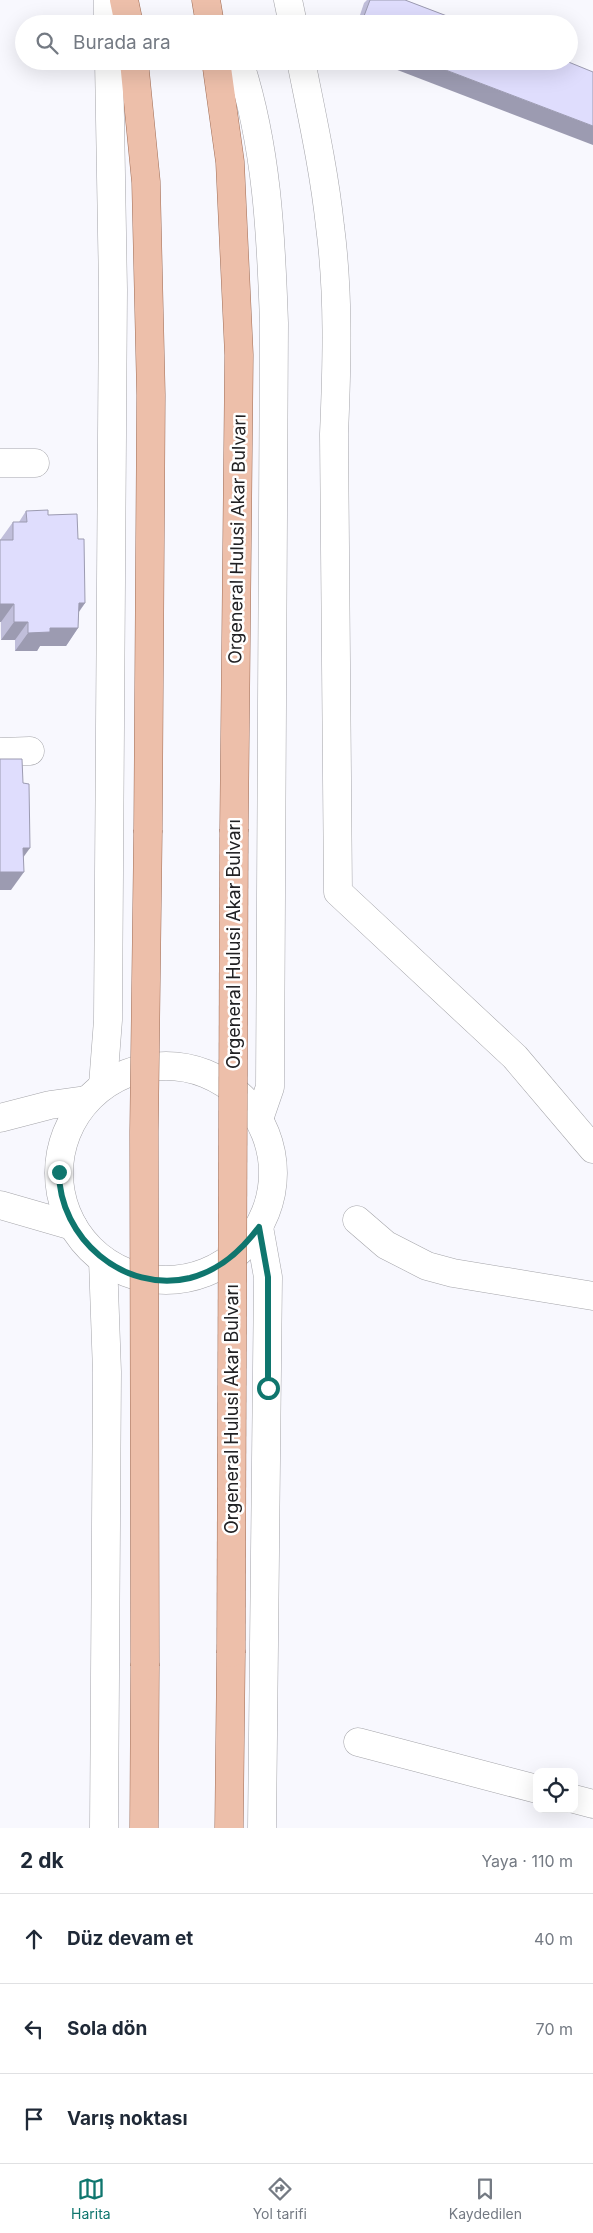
<!DOCTYPE html>
<html lang="tr">
<head>
<meta charset="utf-8">
<style>
	:root { --surface:#fff; --page:#f6f6f7; --text:#1f2937; --muted:#747a83; --line:#e0e1e3; --accent:#0f766e }
	body { margin:0; font-family:Inter,sans-serif; background:var(--page); color:var(--text) }
	.controls { position:absolute; right:15px; bottom:15px; display:grid; overflow:hidden; border-radius:10px; box-shadow:0 5px 20px #0002 }
	.controls button { width:45px; height:45px; display:grid; place-items:center; padding:0; border:0; border-bottom:1px solid var(--line); background:var(--surface); color:var(--text); font:25px sans-serif }
	.stop { position:absolute; width:15px; height:15px; margin:-11px; border:4px solid #0f766e; border-radius:50%; background:#fff }
	.stop.end { background:#0f766e; border-color:#fff; box-shadow:0 1px 5px #0008 }
	.list { margin:0; padding:0; list-style:none }
	h2 { display:flex; justify-content:space-between; align-items:center; height:65px; margin:0; padding:0 20px; font-size:21px }
	h2 small { font-size:16px; font-weight:400; color:var(--muted) }
	.list li { display:grid; grid-template-columns:32px 1fr auto; gap:15px; align-items:center; box-sizing:border-box; height:90px; padding:0 20px; border-top:1px solid var(--line) }
	.list b { display:block; font-size:19px; white-space:nowrap }
	.list em { font-size:16px; font-style:normal; color:var(--muted) }
	.icon { flex:none; width:28px; height:28px; fill:none; stroke:currentColor; stroke-width:2; stroke-linecap:round; stroke-linejoin:round }
	.map { position:relative; flex:none; width:593px; height:1828px; overflow:hidden }
	.search { position:absolute; background:var(--surface); box-shadow:0 5px 20px #0002; left:15px; right:15px; top:15px; height:55px; display:flex; align-items:center; gap:12px; box-sizing:border-box; padding:0 18px; border-radius:28px; color:var(--muted); font-size:19px }
	.sheet { height:335px; background:var(--surface) }
	nav { display:flex; justify-content:space-around; align-items:center; box-sizing:border-box; height:70px; border-top:1px solid var(--line); background:var(--surface); font-size:14px; color:var(--muted) }
	nav a { display:grid; justify-items:center; gap:2px }
	nav .on { color:var(--accent) }
	.map>svg:first-child { display:block }
	.lines { fill:none; stroke-linecap:round; stroke-linejoin:round }
	.minor-casing { stroke:#a4a4a9; stroke-width:29 }
	.tertiary-casing { stroke:#a4a4a9; stroke-width:29 }
	.primary-casing { stroke:#9e6c56; stroke-width:29 }
	.minor { stroke:#fff; stroke-width:28 }
	.tertiary { stroke:#fff; stroke-width:28 }
	.primary { stroke:#edbfaa; stroke-width:28 }
	.primary-bridge-casing { stroke:#9e6c56; stroke-width:29; stroke-linecap:butt }
	.primary-bridge { stroke:#edbfaa; stroke-width:28 }
	.wall { fill:#c0beda }
	.shaded-wall { fill:#9c9bb1 }
	.building { fill:#dfddfd; stroke:#9c9bb1 }
	.route { stroke:#0f766e; stroke-width:6 }
	.labels { text-anchor:middle; dominant-baseline:central; stroke-width:5; stroke-linejoin:round; paint-order:stroke }
	.street-label { font-size:18px; fill:#212123; stroke:#fff }
</style>
</head>
<body>
<div class="map">
<svg width="593" height="1828" viewBox="0 0 593 1828">
	<rect width="100%" height="100%" fill="#f8f8fe"/>
	<g class="lines">
		<g class="minor-casing">
			<g id="minor">
				<path d="M288,0L293,24"/>
				<path d="M301,61C312,116 324,170 330,226C339,295 337,364 334,434L338,892L515,1057L593,1149"/>
				<path d="M0,463H35"/>
				<path d="M0,752L30,751"/>
				<path d="M357,1220L386,1245L427,1266L453,1273L593,1296"/>
				<path d="M358,1742L537,1789"/>
				<path d="M574,1799L593,1804"/>
			</g>
		</g>
		<g class="tertiary-casing">
			<g id="tertiary">
				<path d="M108,0V24"/>
				<path d="M239,61C267,146 271,235 274,323L270,1087L259,1119"/>
				<circle cx="166" cy="1173" r="107"/>
				<path d="M103,1085L108,1020L113,290L109,61"/>
				<path d="M0,1118L50,1105L86,1100"/>
				<path d="M0,1205L73,1226"/>
				<path d="M259,1227L268,1277L262,1828"/>
				<path d="M103,1260L107,1372L104,1828"/>
			</g>
		</g>
		<g class="primary-casing">
			<g id="primary">
				<path d="M124,0L129,24"/>
				<path d="M206,0L210,24"/>
				<path d="M134,61L146,182L151,395L148,830"/>
				<path d="M216,61L230,162L239,355L234,829"/>
				<path d="M144,1828L145,1666"/>
				<path d="M229,1828L231,1653"/>
			</g>
		</g>
		<use href="#minor" class="minor"/>
		<use href="#tertiary" class="tertiary"/>
		<use href="#primary" class="primary"/>
		<g class="primary-bridge-casing">
			<g id="primary-bridge">
				<path d="M231,1653L234,829"/>
				<path d="M145,1666L144,1132L148,830"/>
			</g>
		</g>
		<use href="#primary-bridge" class="primary-bridge"/>
	</g>
	<g class="wall">
		<path d="M367,0H405L468,24H357L364,3Z"/>
		<path d="M26,511L48,515L78,539L85,603L79,612L78,628L66,646H40L37,651H15V640H1L0,540L13,522H19Z"/>
	</g>
	<g class="shaded-wall">
		<path d="M374,61H422L593,126V145Z"/>
		<path d="M79,603H85L72,621Z"/>
		<path d="M0,604H14L1,622H0Z"/>
		<path d="M14,622H28L15,640H1Z"/>
		<path d="M50,628H78L66,646H40L37,651H15L28,633Z"/>
		<path d="M23,848H30L17,866Z"/>
		<path d="M0,872H24L11,890H0Z"/>
	</g>
	<g class="building">
		<path d="M370,0H405L468,24H361Z"/>
		<path d="M422,61H566L593,72V126Z"/>
		<path d="M48,510V515L77,514L78,539H84L85,603H79L78,628H50V632L28,633V622H14V604H0V540H13V522H27L26,511Z"/>
		<path d="M0,759H22L23,783L29,784L30,848H23L24,872H0Z"/>
	</g>
	<g class="lines">
		<path class="route" d="M59,1172C59,1238 124,1294 190,1278C220,1270 241,1251 259,1227L268,1277V1388"/>
	</g>
	<g class="labels">
		<g class="street-label">
			<text transform="translate(237 539) rotate(-89)">Orgeneral Hulusi Akar Bulvarı</text>
			<text transform="translate(233 944) rotate(-90)">Orgeneral Hulusi Akar Bulvarı</text>
			<text transform="translate(231 1409) rotate(-90)">Orgeneral Hulusi Akar Bulvarı</text>
		</g>
	</g>
</svg>
<div class="controls">
<button><svg class="icon" aria-label="locate" viewBox="0 0 24 24"><circle cx="12" cy="12" r="6"/><path d="M12 2v4M12 18v4M2 12h4M18 12h4"/></svg></button>
</div>
<div class="stop" style="left:268px;top:1388px"></div>
<div class="stop end" style="left:59px;top:1172px"></div>
<div class="search"><svg class="icon" aria-label="search" viewBox="0 0 24 24"><circle cx="10" cy="10" r="6"/><path d="M15 15l6 6"/></svg>Burada ara</div>
</div>
<section class="sheet">
<h2>2 dk<small>Yaya · 110 m</small></h2>
<ul class="list">
<li><svg class="icon" aria-label="ahead" viewBox="0 0 24 24"><path d="M12 20V5M6 11l6-6 6 6"/></svg><div><b>Düz devam et</b></div><em>40 m</em></li>
<li><svg class="icon" aria-label="left" viewBox="0 0 24 24"><path d="M17 20v-9H6M10 6l-5 5 5 5"/></svg><div><b>Sola dön</b></div><em>70 m</em></li>
<li><svg class="icon" aria-label="arrive" viewBox="0 0 24 24"><path d="M6 21V4h12l-3 4 3 4H6"/></svg><div><b>Varış noktası</b></div></li>
</ul>
</section>
<nav>
<a class="on"><svg class="icon" aria-label="map" viewBox="0 0 24 24"><path d="M3 6l6-2 6 2 6-2v14l-6 2-6-2-6 2zM9 4v14M15 6v14"/></svg>Harita</a>
<a><svg class="icon" aria-label="directions" viewBox="0 0 24 24"><path d="M12 3l9 9-9 9-9-9zM9 14v-3h6M13 9l2 2-2 2"/></svg>Yol tarifi</a>
<a><svg class="icon" aria-label="saved" viewBox="0 0 24 24"><path d="M7 4h10v16l-5-4-5 4z"/></svg>Kaydedilen</a>
</nav>
</body>
</html>
